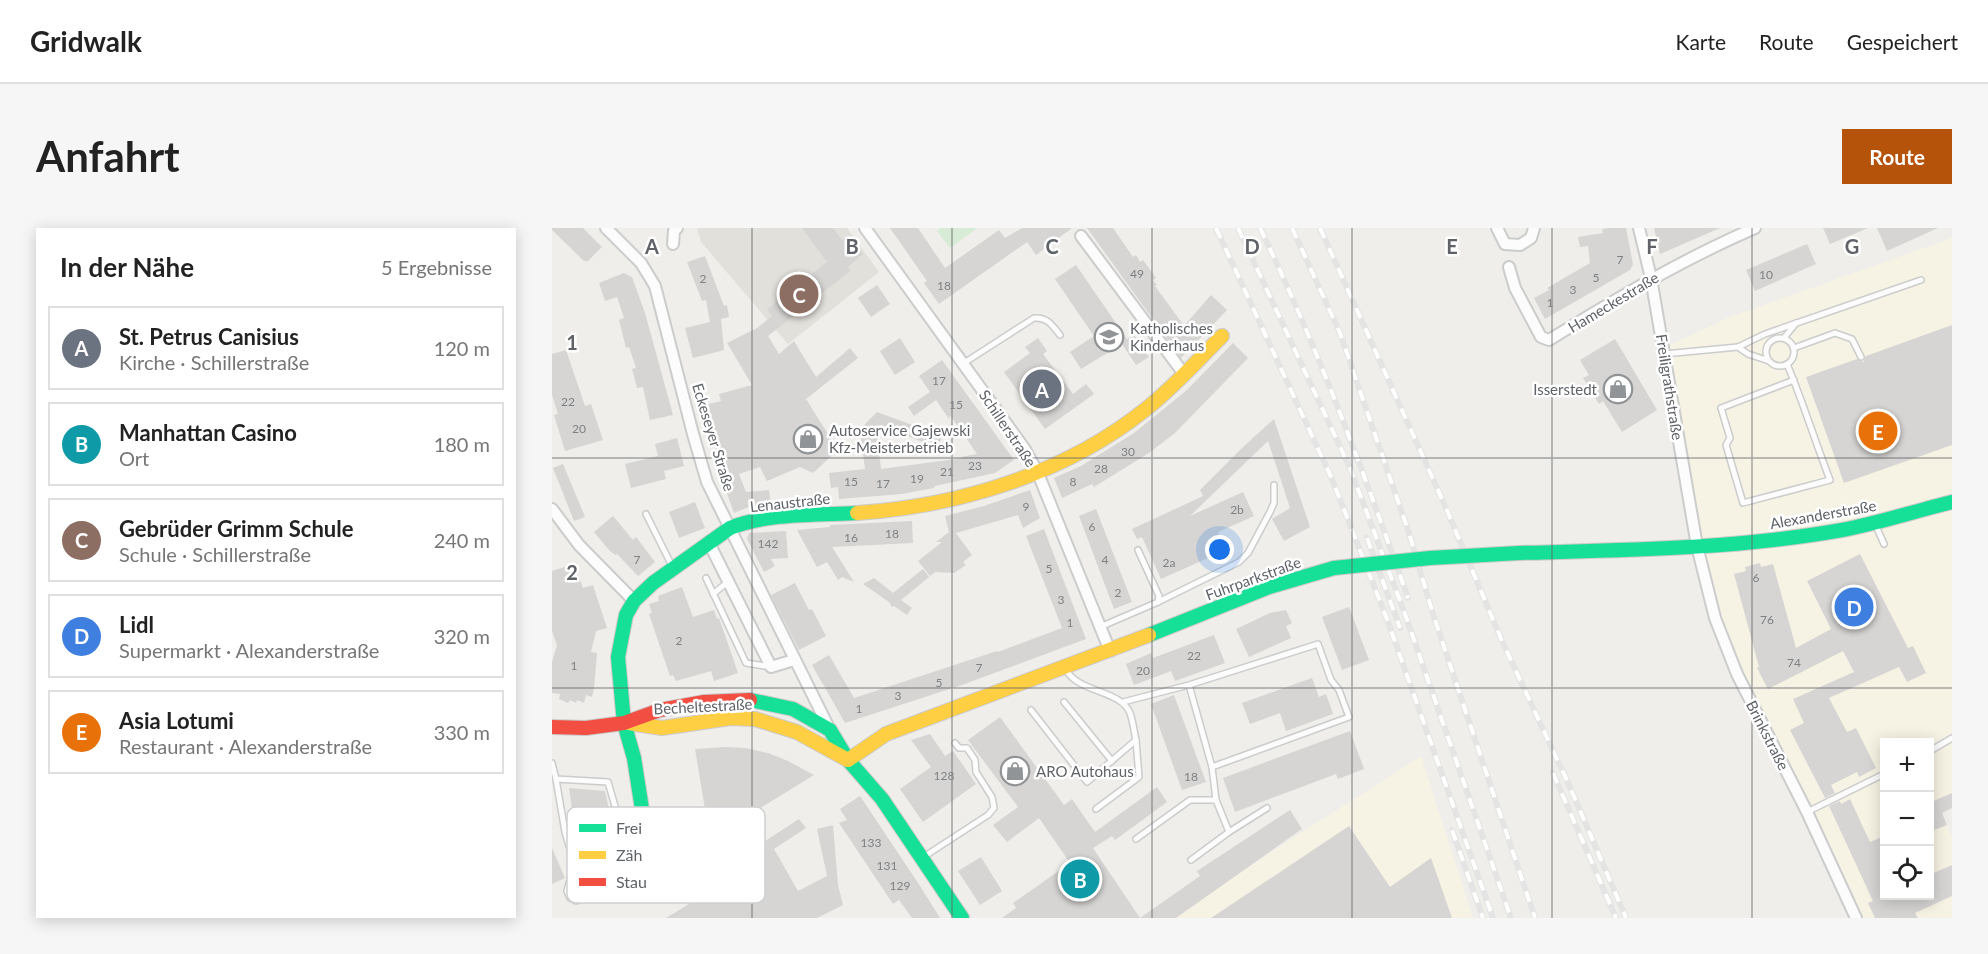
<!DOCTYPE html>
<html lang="de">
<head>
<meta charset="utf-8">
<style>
	:root { --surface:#fff; --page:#f6f6f6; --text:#222; --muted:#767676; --line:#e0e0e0; --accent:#b45309 }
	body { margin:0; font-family:Lato,sans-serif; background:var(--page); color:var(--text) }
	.controls { position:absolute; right:18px; bottom:18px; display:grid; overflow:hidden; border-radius:0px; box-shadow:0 3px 15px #0003 }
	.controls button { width:54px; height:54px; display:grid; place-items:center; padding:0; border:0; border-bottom:2px solid var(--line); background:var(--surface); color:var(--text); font:30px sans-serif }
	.you { position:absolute; left:668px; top:322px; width:21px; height:21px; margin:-15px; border:4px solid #fff; border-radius:50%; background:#1a73e8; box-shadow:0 0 0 9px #1a73e833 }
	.badge { display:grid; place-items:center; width:39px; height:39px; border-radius:50%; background:var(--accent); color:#fff; font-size:20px; font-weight:700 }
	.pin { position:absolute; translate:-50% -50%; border:3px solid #fff; box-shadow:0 2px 6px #0006 }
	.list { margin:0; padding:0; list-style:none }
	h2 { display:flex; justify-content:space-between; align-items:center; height:78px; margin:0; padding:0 24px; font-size:26px }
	h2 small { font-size:20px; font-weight:400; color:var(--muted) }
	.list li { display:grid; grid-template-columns:39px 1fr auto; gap:18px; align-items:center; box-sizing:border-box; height:84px; margin:0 12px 12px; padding:0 12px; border:2px solid var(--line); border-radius:0px }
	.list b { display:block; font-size:22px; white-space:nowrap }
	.list p { margin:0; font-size:20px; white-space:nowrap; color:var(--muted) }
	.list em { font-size:20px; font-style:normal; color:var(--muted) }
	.icon { flex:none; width:33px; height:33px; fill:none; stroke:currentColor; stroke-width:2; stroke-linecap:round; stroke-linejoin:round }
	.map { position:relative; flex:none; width:1400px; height:690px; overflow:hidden; border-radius:0px }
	header { display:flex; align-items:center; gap:36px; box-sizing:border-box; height:84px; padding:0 30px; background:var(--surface); border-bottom:2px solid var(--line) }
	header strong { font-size:28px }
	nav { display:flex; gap:33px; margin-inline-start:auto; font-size:21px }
	.intro { display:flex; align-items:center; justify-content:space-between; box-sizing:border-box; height:144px; padding:0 36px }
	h1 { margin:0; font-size:42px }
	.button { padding:15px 27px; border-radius:0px; background:var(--accent); color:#fff; font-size:21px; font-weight:700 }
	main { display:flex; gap:36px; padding:0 36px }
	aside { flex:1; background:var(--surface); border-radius:0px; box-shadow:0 3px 15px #0003 }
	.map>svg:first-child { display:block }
	.commercial { fill:#f7f3e4; fill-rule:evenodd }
	.education { fill:#e2e0da }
	.green { fill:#d8ebd6 }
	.building { fill:#d6d5d3 }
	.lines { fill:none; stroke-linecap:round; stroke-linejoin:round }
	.lane-casing { stroke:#cbcccc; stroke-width:8 }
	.street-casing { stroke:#cbcccc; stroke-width:14 }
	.fast-casing { stroke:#cacacb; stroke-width:16 }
	.slow-casing { stroke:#cacacb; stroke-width:16 }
	.jam-casing { stroke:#cacacb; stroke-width:16 }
	.lane { stroke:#fdfcfc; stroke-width:5 }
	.street { stroke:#fdfcfc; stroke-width:10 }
	.fast { stroke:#16e098; stroke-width:14 }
	.slow { stroke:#ffcf43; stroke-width:14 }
	.jam { stroke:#f24e42; stroke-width:14 }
	.rail-casing { stroke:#e4e4e4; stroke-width:6 }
	.rail { stroke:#fff; stroke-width:4; stroke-dasharray:11; stroke-linecap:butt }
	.fast-bridge-casing { stroke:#cacacb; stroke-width:16; stroke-linecap:butt }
	.fast-bridge { stroke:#16e098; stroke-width:14 }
	.grid { fill:none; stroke:#5f6368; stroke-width:1.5; stroke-opacity:0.55 }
	.labels { text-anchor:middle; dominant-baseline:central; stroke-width:5; stroke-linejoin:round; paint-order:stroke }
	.number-label { font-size:12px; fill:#7e8184 }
	.street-label { font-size:15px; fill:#5f6368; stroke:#fff }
	.poi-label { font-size:15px; fill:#5f6368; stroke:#fff; text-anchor:start }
	.key { fill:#fff; stroke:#cfd0d2; stroke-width:1.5 }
	.key-label { font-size:16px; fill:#5f6368 }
	.grid-label { font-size:20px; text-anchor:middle; font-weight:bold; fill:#5f6368; stroke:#fff; stroke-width:5; stroke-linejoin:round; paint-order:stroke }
</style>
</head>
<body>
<header>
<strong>Gridwalk</strong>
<nav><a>Karte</a><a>Route</a><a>Gespeichert</a></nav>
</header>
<div class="intro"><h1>Anfahrt</h1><a class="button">Route</a></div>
<main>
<aside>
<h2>In der Nähe<small>5 Ergebnisse</small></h2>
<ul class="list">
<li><span class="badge" style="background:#6b7280">A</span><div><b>St. Petrus Canisius</b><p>Kirche · Schillerstraße</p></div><em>120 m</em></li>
<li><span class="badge" style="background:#0f9aa8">B</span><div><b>Manhattan Casino</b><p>Ort</p></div><em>180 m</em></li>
<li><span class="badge" style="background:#8d6e63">C</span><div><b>Gebrüder Grimm Schule</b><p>Schule · Schillerstraße</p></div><em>240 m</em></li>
<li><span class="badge" style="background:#3f7fe0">D</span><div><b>Lidl</b><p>Supermarkt · Alexanderstraße</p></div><em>320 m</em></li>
<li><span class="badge" style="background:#e8710a">E</span><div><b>Asia Lotumi</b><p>Restaurant · Alexanderstraße</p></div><em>330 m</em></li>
</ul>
</aside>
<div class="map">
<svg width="1400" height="690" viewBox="0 0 1400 690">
	<rect width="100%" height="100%" fill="#efeeea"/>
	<g class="commercial">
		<path d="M1400,10V580L1390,585L1400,609V690H1304L1163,390L1112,120L1178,89ZM1332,514H1378V668H1332Z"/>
		<path d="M869,528L921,690H617Z"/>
	</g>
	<path class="education" d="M145,0H295L327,44L236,116L149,14Z"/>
	<path class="green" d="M388,0H424V1L398,20L385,3Z"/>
	<g class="building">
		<path d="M0,0H31L50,19L36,33H32L0,2Z"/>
		<path d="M250,0H281L290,12L295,8L311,26L296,39L298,43L216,108L227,126L242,113L264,149L298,120L306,130L254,171L286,222L261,245L248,239L215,253L208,239L187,246L194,264L217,262L219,277L199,278L182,285L174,263L153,177L169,173L167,166L200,157L175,115L205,100L220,88L215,81L275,34Z"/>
		<path d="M338,0H366L393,40L447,2L453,10L470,0H520L484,27L475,14L387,76L372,55L375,53Z"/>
		<path d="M535,0H561L581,29L584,27L588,34L591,32L604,50L601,52L605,57L603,58L632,98L659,67L675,82L629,130Z"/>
		<path d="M1057,0H1074L1081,36L1078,42L993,91L982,70L997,62L995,60L1038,35L1036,18L1028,19L1026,9L1051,5L1050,1Z"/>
		<path d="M1102,0H1168L1108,26Z"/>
		<path d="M1271,0H1316L1278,16Z"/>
		<path d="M1325,0H1386L1335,23Z"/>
		<path d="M1255,16L1264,36L1203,63L1194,42Z"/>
		<path d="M153,28L172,78L175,77L177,89L169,91L172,122L141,130L133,100L158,94L154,72L150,73L135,34Z"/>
		<path d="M524,37L575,111L582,107L597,129L584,137L570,116L529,141L518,124L542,108L503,51Z"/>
		<path d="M72,45L80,49L93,85L121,187L98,192L91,159L85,160L80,141L84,140L77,119L74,120L67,92L72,90L65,69L53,73L47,55Z"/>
		<path d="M325,57L338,76L319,89L306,70Z"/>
		<path d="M1400,97V217L1292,255L1254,149L1305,131L1311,134L1314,128Z"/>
		<path d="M348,110L363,134L343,147L328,123Z"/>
		<path d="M486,110L495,123L491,126L521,166L534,156L542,166L493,201L452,144L478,125L473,119Z"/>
		<path d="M1063,111L1105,182L1070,204L1051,173L1047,176L1031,150L1037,147L1028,132Z"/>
		<path d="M681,115L696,130L623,205L597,225L542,259L540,256L510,270L502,250L529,238L582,205L635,162Z"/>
		<path d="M14,122L33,178L39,176L51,212L13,223L2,187L6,186L0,167V126Z"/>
		<path d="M390,132L462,232L443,245L383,258L382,260L350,266L287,271L286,259L279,260L277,245L313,241L308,201L325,184L390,208L385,220L351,206H325L329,241L411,230L408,229L425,226L398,187L397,191L384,172L362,188L356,179L378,164L367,148Z"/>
		<path d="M722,191L758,299L732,313L720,291L738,280L716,213L638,288L691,264L702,288L666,304L674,322L609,351L590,309L585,311L580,301L651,268L648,262L691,219Z"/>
		<path d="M125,210L132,238L112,243L114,251L79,260L73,236L106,228L103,216Z"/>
		<path d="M11,236L33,289L22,293L1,240Z"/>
		<path d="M478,262L488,290L471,300L466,287L404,305L420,327L411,334L414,337L402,345L383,344L378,348L366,333L390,314H384L397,304L393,288L432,278Z"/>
		<path d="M143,274L153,300L127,310L117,284Z"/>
		<path d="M544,281L580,374L562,381L527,288Z"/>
		<path d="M61,288L81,312L84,309L103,334L86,348L65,326L63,327L57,322L42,304Z"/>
		<path d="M360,293L361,315L280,319L302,354L290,349L286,352L275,334L265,339L245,302L278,299V297Z"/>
		<path d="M492,301L534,411L410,457L293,495L260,437L277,427L302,470L445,423L446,424L510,400L474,308Z"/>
		<path d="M234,303L236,330L219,331L223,338L212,344L195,311L197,305Z"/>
		<path d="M1308,326L1356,420L1361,418L1374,445L1355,454L1347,439L1277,470L1295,504L1304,500L1324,540L1307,549L1305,544L1279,557L1283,565L1273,570L1238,502L1252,495L1241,471L1302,444L1291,423L1216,461L1205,440L1207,439L1182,346L1194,343L1193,339L1208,335L1209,339L1221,336L1244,420L1279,401L1255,353Z"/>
		<path d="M22,336L31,360L41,357L55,400L44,403L39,424L45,425L42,460L40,469L34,467L32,475L25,472L24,475L18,472L16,475L7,471L8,466L0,465V434L5,417L0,403V343Z"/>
		<path d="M371,341L377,349L349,372L360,380L355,387L342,378L340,379L337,374L311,356L322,350L341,365Z"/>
		<path d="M243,355L257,382L260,381L274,408L247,422L219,367Z"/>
		<path d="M130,359L141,389L162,382L165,391L167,390L186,445L162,453L159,443L124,453L121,447L118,448L97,386L100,385L97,376L107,373L106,368Z"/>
		<path d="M797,379L817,432L790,442L770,389Z"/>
		<path d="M734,382L740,395L734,398L739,410L697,429L684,401L718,385Z"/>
		<path d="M662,407L673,435L623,453L619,443L582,457L574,436L599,425L601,430Z"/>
		<path d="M760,450L767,469L774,466L781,486L734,503L728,485L698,496L690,475Z"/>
		<path d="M622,467L654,554L630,562L599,476Z"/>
		<path d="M448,489L512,577L520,571L543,604L605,559L615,574L563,612L560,608L541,620L588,690L648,648L645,643L738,582L750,601L624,690H450L464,680L461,675L518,635L487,590L455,614L441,597L466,579L416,512Z"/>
		<path d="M798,503L812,541L786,551L784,546L683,584L671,550Z"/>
		<path d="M378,506L393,528L401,523L424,556L371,594L348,561L379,539L359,512Z"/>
		<path d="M173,519L193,520L216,525L236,533L262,547L158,611L143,521Z"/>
		<path d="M17,560L53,563L61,601L68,611L67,616L63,622L57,623L29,621L26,601H23Z"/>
		<path d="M1400,565V580L1390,585L1395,597L1377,604V575Z"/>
		<path d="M308,568L368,658L388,690H360L347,672L341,676L287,595L295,592L288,581Z"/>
		<path d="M1298,571L1318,614L1332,608V668H1377V647L1400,637V668L1363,685L1366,690H1323L1316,675L1321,673L1277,578L1288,573L1289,576Z"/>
		<path d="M247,591L254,600L222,621L246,663L275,648L265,601L281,597L286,657L291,677L265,690H114L142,673L138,666L205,622L204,619Z"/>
		<path d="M797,598L838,659L879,630L900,690H659Z"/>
		<path d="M0,620L13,650L0,656Z"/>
		<path d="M429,629L450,663L428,677L406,643Z"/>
	</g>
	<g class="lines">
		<g class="lane-casing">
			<g id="lane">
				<circle cx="1228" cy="124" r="14"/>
				<path d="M1232,110L1244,95"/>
				<path d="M1186,119L1196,126L1217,133"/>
				<path d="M1242,120L1283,105L1300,111L1309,129"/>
				<path d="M1112,126L1186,119L1213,106L1369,52"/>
				<path d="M412,135L482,90C495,89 500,97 508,107"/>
				<path d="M1235,136C1251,174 1263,213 1278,252L1191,275L1174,217L1178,210L1169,180L1242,152"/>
				<path d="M94,286L120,338"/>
				<path d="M1323,296L1332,316"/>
				<path d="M154,350L194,435L219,439"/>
				<path d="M161,366L177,353"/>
				<path d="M606,374L687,334L696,325L718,284L722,275V257"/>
				<path d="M548,399L606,374L607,368L586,322"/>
				<path d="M512,474L560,533"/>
				<path d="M571,474L637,457L766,416L779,452L787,462L797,489L660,539L637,457"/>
				<path d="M479,482L535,554L584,512C582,504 581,493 578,485C569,462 527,465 514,442"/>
				<path d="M1378,523L1400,510"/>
				<path d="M0,535L4,551L56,554L76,623L95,613C98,634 95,659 118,667L125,664L195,618"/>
				<path d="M4,551L13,604L23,638L76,623C88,651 87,652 59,661"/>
				<path d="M544,581L587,549L584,512"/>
				<path d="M1255,584L1332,546"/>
				<path d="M677,604L715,580"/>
				<path d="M584,611L638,572H664L660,539"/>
				<path d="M373,628L436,587L442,580L440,569L424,544L423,532L415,520H407L403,515"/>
				<path d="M639,632L677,604L664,572"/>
				<path d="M35,634L27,649L17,655L15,663L18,670L24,673L37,668"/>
			</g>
		</g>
		<g class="street-casing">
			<g id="street">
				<path d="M54,0L89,35L103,58L141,206L155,254L276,498"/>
				<path d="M313,0L472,220L485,243L558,423"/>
				<path d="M945,0L953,16L968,17L979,10L982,0"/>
				<path d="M1087,0L1099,50L1145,318L1163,390L1185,446L1255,584L1304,690"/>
				<path d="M529,8L632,146"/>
				<path d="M121,16L122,3L125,0"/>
				<path d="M957,39L963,60L989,109L997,112C1064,71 1131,31 1203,0"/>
				<path d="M0,281L27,317L82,373"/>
				<path d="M157,315L219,439L242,432"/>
			</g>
		</g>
		<g class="fast-casing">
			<g id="fast">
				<path d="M967,325C1075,322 1183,321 1290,302C1327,295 1363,283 1400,274"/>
				<path d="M597,407L717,359L782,340"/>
				<path d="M198,472L241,481L278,502L296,532L330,571L410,690"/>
				<path d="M95,613L82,530L72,495L66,429L74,387L82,373L101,355L178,300C214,285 265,287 305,285"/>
			</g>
		</g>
		<g class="slow-casing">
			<g id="slow">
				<path d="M305,285C407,278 513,246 594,181C622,159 645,133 670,108"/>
				<path d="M77,495L110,500L178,490L203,491L245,504L296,532"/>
				<path d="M296,532L334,506L597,407"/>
			</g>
		</g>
		<g class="jam-casing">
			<path id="jam" d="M0,499L34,500L72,495L108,482L152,474L198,472"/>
		</g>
		<use href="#lane" class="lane"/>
		<use href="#street" class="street"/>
		<use href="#fast" class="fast"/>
		<use href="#slow" class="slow"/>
		<use href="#jam" class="jam"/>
		<g class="rail-casing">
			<g id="rail">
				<path d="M664,0L780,251L835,391L941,690"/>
				<path d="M686,0L798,240L853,386L959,690"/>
				<path d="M708,0C766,120 812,245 856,370"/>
				<path d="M740,0L788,105L857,305L881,386L983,690"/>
				<path d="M768,0L894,280L950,413L1017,557L1074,690"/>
				<path d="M815,310L848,400"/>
				<path d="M1001,545L1064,690"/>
				<path d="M900,602L931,690"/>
			</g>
		</g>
		<use href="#rail" class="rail"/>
		<g class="fast-bridge-casing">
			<path id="fast-bridge" d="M782,340L878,330L967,325"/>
		</g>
		<use href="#fast-bridge" class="fast-bridge"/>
	</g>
	<path class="grid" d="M200,0V690M400,0V690M600,0V690M800,0V690M1000,0V690M1200,0V690M0,230H1400M0,460H1400"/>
	<defs>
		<g id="school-ring" transform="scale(1.5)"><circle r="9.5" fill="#fff" stroke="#919496" stroke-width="1.5"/><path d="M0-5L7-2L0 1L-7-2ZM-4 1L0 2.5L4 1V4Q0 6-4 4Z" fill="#919496"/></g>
		<g id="shop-ring" transform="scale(1.5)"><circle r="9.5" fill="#fff" stroke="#919496" stroke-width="1.5"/><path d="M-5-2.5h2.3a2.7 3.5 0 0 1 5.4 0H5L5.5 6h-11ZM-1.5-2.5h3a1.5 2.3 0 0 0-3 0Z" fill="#919496"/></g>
	</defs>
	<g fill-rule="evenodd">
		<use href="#school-ring" x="557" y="109"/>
		<use href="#shop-ring" x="1066" y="161"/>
		<use href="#shop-ring" x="256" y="211"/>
		<use href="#shop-ring" x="463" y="543"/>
	</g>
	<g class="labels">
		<g class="number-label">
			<text x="1068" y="31">7</text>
			<text x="585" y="45">49</text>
			<text x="1214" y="46">10</text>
			<text x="1044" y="49">5</text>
			<text x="151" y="50">2</text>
			<text x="392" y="57">18</text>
			<text x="1021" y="61">3</text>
			<text x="998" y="74">1</text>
			<text x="387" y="152">17</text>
			<text x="16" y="173">22</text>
			<text x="404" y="176">15</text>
			<text x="27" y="200">20</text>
			<text x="576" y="223">30</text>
			<text x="423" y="237">23</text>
			<text x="549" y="240">28</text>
			<text x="395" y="243">21</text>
			<text x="365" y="250">19</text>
			<text x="299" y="253">15</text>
			<text x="521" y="253">8</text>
			<text x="331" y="255">17</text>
			<text x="474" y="278">9</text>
			<text x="685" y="281">2b</text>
			<text x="540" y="298">6</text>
			<text x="340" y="305">18</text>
			<text x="299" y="309">16</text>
			<text x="216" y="315">142</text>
			<text x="85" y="331">7</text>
			<text x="553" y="331">4</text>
			<text x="617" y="334">2a</text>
			<text x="497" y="340">5</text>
			<text x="1204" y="349">6</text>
			<text x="566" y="364">2</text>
			<text x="509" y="371">3</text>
			<text x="1215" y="391">76</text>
			<text x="518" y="394">1</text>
			<text x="127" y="412">2</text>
			<text x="642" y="427">22</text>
			<text x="1242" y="434">74</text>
			<text x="22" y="437">1</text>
			<text x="427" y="439">7</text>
			<text x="591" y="442">20</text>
			<text x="387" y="454">5</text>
			<text x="346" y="467">3</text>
			<text x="307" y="480">1</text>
			<text x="392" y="547">128</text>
			<text x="639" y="548">18</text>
			<text x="319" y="614">133</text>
			<text x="335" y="637">131</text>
			<text x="348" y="657">129</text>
		</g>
		<g class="street-label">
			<text transform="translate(1061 74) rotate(-31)">Hameckestraße</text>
			<text transform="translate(1118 159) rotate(81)">Freiligrathstraße</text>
			<text transform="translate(456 200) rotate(56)">Schillerstraße</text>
			<text transform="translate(162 209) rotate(73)">Eckeseyer Straße</text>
			<text transform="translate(238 274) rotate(-6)">Lenaustraße</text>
			<text transform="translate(1271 286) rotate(-10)">Alexanderstraße</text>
			<text transform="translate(701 350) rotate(-20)">Fuhrparkstraße</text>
			<text transform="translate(151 478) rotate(-3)">Becheltestraße</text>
			<text transform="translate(1216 507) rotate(63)">Brinkstraße</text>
		</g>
		<g class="poi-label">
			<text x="578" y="100">Katholisches<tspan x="578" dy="17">Kinderhaus</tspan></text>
			<text x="1045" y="161" text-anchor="end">Isserstedt</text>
			<text x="277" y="202">Autoservice Gajewski<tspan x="277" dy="17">Kfz-Meisterbetrieb</tspan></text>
			<text x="484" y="543">ARO Autohaus</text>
		</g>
	</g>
	<rect x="15" y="579" width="198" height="96" rx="9" class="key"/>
	<rect x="27" y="596" width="27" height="8" fill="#16e098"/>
	<rect x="27" y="623" width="27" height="8" fill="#ffcf43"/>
	<rect x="27" y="650" width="27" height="8" fill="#f24e42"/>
	<g class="key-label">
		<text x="64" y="606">Frei</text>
		<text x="64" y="633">Zäh</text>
		<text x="64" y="660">Stau</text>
	</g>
	<g class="grid-label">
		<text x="100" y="26">A</text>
		<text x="300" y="26">B</text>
		<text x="500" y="26">C</text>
		<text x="700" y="26">D</text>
		<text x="900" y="26">E</text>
		<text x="1100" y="26">F</text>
		<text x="1300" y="26">G</text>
		<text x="20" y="122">1</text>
		<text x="20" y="352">2</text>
	</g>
</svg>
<div class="controls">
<button>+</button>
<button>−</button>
<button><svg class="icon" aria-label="locate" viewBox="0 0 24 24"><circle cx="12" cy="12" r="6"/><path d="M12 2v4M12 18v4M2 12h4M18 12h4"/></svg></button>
</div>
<div class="you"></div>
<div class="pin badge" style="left:490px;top:161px;background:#6b7280">A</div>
<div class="pin badge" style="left:528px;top:651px;background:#0f9aa8">B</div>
<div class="pin badge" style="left:247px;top:66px;background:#8d6e63">C</div>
<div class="pin badge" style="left:1302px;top:379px;background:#3f7fe0">D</div>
<div class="pin badge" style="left:1326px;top:203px;background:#e8710a">E</div>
</div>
</main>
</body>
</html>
